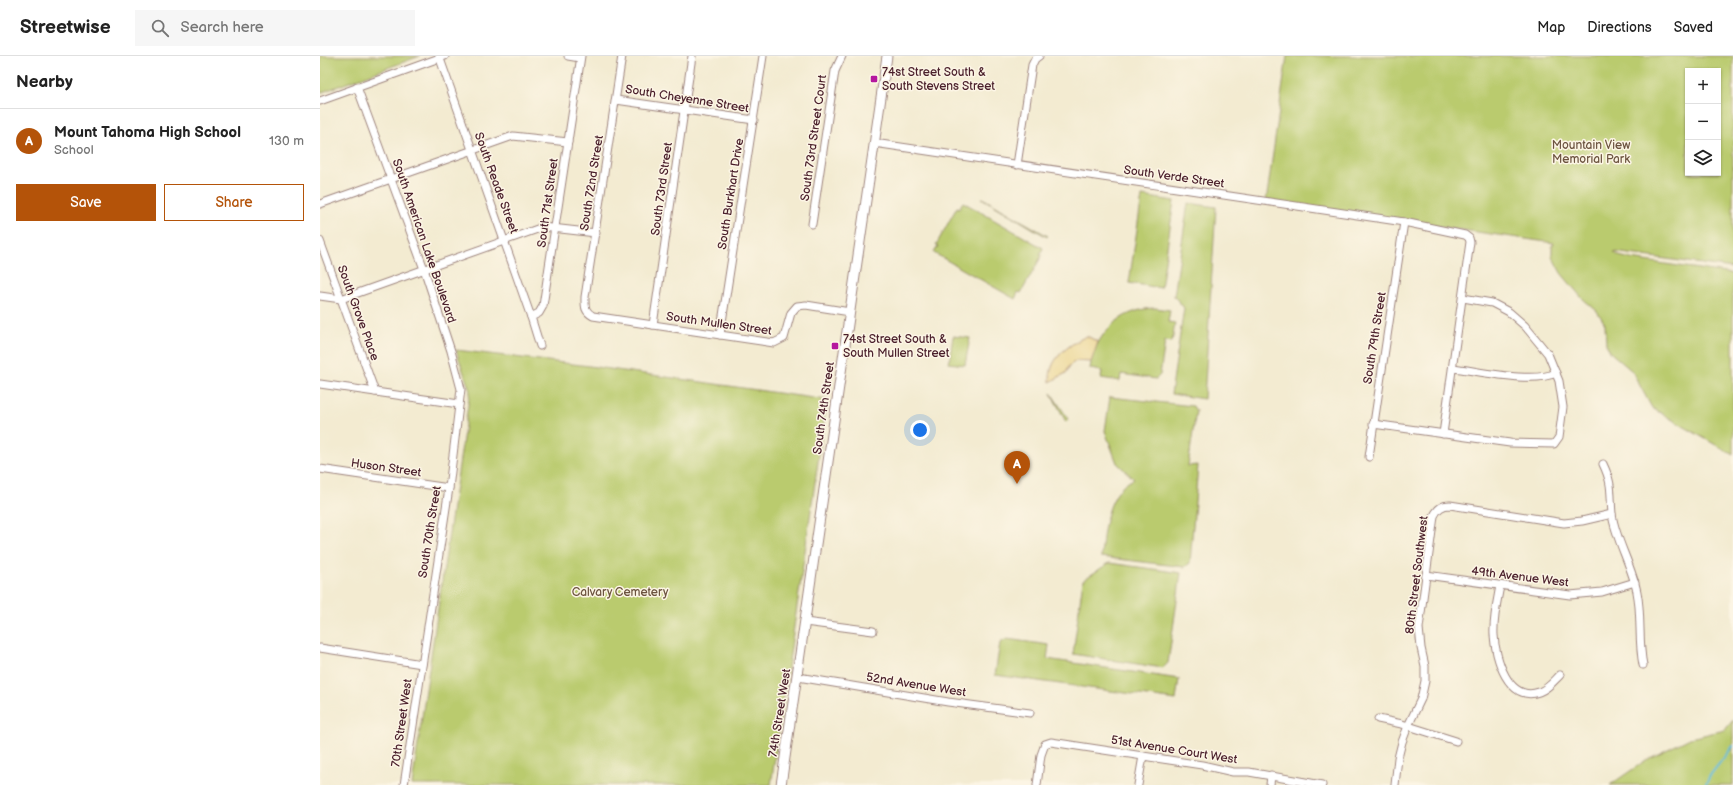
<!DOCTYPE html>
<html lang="en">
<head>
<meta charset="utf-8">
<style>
	:root { --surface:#fff; --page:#f6f6f6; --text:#222; --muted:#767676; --line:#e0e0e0; --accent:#b45309 }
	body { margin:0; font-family:"Balsamiq Sans",sans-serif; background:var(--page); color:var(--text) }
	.controls { position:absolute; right:12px; top:12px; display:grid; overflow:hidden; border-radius:0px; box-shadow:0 1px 3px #0004 }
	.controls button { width:36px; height:36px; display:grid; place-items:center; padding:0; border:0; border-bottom:1px solid var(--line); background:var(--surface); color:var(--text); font:20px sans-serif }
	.you { position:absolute; left:600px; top:374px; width:14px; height:14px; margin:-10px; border:3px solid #fff; border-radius:50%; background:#1a73e8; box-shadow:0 0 0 6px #1a73e833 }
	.badge { display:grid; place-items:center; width:26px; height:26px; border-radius:50%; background:var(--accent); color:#fff; font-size:13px; font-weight:700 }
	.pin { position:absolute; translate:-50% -33px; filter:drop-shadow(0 1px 2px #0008) }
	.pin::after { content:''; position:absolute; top:21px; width:14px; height:12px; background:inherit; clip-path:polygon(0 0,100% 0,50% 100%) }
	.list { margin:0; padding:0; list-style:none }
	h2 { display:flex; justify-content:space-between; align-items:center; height:52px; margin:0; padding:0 16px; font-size:17px }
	h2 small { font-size:13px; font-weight:400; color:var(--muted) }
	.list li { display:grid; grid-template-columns:26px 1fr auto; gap:12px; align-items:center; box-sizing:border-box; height:64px; padding:0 16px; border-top:1px solid var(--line) }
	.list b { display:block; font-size:15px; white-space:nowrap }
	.list p { margin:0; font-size:13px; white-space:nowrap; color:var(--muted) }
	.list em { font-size:13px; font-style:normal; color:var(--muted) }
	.actions { display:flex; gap:8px; padding:12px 16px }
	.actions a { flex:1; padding:9px 0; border:1px solid var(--accent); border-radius:0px; text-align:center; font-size:14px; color:var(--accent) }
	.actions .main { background:var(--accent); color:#fff }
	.icon { flex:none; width:22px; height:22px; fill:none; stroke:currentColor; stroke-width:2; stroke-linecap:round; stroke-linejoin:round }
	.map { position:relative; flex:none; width:1413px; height:729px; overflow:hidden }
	header { display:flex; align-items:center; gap:24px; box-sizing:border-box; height:56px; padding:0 20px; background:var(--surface); border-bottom:1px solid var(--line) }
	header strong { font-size:19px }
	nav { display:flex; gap:22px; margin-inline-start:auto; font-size:14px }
	.search { width:280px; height:36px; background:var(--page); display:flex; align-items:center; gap:10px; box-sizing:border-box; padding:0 14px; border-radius:0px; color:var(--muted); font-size:15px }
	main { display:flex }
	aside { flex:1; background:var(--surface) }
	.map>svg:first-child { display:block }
	.green { fill:#bacb6e; stroke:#82754c; fill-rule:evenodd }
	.sand { fill:#eeda9e; stroke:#9c7c64 }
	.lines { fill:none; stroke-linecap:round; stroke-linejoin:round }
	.stream { stroke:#60bedf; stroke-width:2 }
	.minor-casing { stroke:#9e857e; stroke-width:9 }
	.major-casing { stroke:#9e857e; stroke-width:11 }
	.minor { stroke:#fff; stroke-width:7 }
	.major { stroke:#fff; stroke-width:9 }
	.poi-dot { fill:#b5179e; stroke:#fcf5e5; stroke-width:1.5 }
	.labels { text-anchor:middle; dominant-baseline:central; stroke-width:3; stroke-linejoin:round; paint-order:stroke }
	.poi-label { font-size:12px; fill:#4a1f2b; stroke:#fcf5e5; text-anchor:start }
	.street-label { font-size:12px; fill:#4a1f2b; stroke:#fcf5e5 }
	.park-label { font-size:12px; fill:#6c533f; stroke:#fcf5e5 }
</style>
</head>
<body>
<header>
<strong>Streetwise</strong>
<div class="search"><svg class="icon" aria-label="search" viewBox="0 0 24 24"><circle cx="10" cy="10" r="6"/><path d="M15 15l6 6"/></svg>Search here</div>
<nav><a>Map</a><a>Directions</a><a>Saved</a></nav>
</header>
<main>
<aside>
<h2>Nearby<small></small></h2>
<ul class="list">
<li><span class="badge">A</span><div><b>Mount Tahoma High School</b><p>School</p></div><em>130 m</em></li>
</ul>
<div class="actions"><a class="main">Save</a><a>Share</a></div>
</aside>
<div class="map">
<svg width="1413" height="729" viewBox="0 0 1413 729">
	<rect width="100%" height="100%" fill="#fcf5e5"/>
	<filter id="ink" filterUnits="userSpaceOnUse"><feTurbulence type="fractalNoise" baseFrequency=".025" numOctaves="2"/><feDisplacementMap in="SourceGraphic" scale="8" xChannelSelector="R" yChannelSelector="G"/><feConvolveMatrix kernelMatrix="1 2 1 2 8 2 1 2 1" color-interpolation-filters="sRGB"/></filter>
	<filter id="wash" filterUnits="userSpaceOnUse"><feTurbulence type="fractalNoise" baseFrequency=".012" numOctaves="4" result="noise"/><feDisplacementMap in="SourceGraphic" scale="16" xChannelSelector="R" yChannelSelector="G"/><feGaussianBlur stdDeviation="0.9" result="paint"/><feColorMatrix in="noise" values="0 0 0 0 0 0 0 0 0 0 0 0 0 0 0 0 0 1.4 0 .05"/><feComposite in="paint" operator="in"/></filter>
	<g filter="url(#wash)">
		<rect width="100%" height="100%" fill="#f3ebd1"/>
		<g class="green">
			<path d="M0,0H100L0,37Z"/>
			<path d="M967,0H1413V212L1294,196L1299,200L1311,203L1413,218V399L1332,352L1312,315L1291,297L1286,288L1285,268L1277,255L1262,242L1241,217L1232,200V190L1234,187L946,146ZM1368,15H1398V117H1368Z"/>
			<path d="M822,140L854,145L841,232L809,227Z"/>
			<path d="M662,142L728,180L727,181Z"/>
			<path d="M643,146L723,192L720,198L722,199L701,237L698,236L695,243L614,197L618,190L616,189L637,151L639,152Z"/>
			<path d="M868,147L896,151L884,343L851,338L864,252L854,240Z"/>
			<path d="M835,252L850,254L848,266L855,267L852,286L845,285L840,319L836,323L801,318L800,325L781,322L782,315L770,313C774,279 800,253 835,252Z"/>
			<path d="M633,280L650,282L645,309L629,307Z"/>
			<path d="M136,294L269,310L507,344L451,729H92L150,335Z"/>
			<path d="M731,337L749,364L746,366Z"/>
			<path d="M790,341L873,350L876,355L868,410L878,409L870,507L865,511L781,501C783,476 787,434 814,423L797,407L785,375Z"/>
			<path d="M789,507L861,517L848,607L843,612L753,598L763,524Z"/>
			<path d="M687,583L729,589L727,603L859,623L856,644L675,619L680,587Z"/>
			<path d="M1413,664V729H1290L1326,704L1370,682L1405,674Z"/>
		</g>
		<path class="sand" d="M767,280L778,286L771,306L756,305L750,309L746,317L730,326C730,321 730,316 732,311C736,298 755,285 767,280Z"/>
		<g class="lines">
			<path class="stream" d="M1385,729L1391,718L1413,690"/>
		</g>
	</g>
	<g filter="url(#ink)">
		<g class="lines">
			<g class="minor-casing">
				<g id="minor">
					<path d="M119,0L211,261"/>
					<path d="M248,0L260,2"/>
					<path d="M302,0L265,241C265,250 264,255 273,260L454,287L464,282L471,257L477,250L486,249L530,256"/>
					<path d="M37,31L104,213L131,295L141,333L129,432L84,729"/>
					<path d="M296,44L434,64"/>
					<path d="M0,45L125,0"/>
					<path d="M554,87L1084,166L1145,179L1149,182L1150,186L1123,378"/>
					<path d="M697,109L712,9L715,3L719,0"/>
					<path d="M0,148L193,80L248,86"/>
					<path d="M492,168L515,15L522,0"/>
					<path d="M0,185L55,336"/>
					<path d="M0,240L21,243L223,171L276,177"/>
					<path d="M333,269L372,0"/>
					<path d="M400,279L443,0"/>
					<path d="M220,290L211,261L219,257L223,250L261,0"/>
					<path d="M1133,312C1159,315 1212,328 1236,317"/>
					<path d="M0,328L139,348"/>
					<path d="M1053,368L1190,387L1234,388L1239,381L1243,351L1239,325L1228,298L1205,270L1189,256L1172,247L1143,242"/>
					<path d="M1049,401L1084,166"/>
					<path d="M1283,408C1293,429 1290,436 1292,458C1295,482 1312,510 1317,536C1322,560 1318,585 1323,609"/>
					<path d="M0,413L129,432"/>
					<path d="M1106,519L1250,539L1282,536L1315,526"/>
					<path d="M1180,530C1177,546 1173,563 1174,579C1175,601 1188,647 1219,636C1228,633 1234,625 1240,619"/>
					<path d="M485,566L553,575"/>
					<path d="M0,592L102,608"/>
					<path d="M478,621L628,646L710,657"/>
					<path d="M1058,663L1082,668L1136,685"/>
					<path d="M717,729L721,699L725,688L731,686L882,709L913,716H929L1002,729"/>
					<path d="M818,729L823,700"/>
					<path d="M950,729L951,719"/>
					<path d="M1075,729L1078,702L1082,686L1088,670L1101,643L1105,625V610L1101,592L1099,572L1114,460C1117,453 1122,449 1130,449L1244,467L1262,465L1292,458"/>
				</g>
			</g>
			<g class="major-casing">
				<path id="major" d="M461,729L567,0"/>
			</g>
			<use href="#minor" class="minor"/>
			<use href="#major" class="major"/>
		</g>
	</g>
	<g class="poi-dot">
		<rect x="550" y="19" width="8" height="8" rx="2"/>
		<rect x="511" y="286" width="8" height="8" rx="2"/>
	</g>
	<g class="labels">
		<g class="poi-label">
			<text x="562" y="16">74st Street South &amp;<tspan x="562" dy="14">South Stevens Street</tspan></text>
			<text x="523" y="283">74st Street South &amp;<tspan x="523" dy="14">South Mullen Street</tspan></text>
		</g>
		<g class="street-label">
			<text transform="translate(367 43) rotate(9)">South Cheyenne Street</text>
			<text transform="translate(494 82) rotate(-82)">South 73rd Street Court</text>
			<text transform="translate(854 121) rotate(8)">South Verde Street</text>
			<text transform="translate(176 127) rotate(70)">South Reade Street</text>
			<text transform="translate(272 127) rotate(-81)">South 72nd Street</text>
			<text transform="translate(342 133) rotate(-82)">South 73rd Street</text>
			<text transform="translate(411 138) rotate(-81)">South Burkhart Drive</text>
			<text transform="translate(228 147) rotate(-82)">South 71st Street</text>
			<text transform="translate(104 185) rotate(71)">South American Lake Boulevard</text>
			<text transform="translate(38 257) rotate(70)">South Grove Place</text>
			<text transform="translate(399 268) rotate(8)">South Mullen Street</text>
			<text transform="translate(1055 282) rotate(-81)">South 79th Street</text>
			<text transform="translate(504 352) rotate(-82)">South 74th Street</text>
			<text transform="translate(66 412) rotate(8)">Huson Street</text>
			<text transform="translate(110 476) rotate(-81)">South 70th Street</text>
			<text transform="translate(1097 519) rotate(-83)">80th Street Southwest</text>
			<text transform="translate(1200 521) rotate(7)">49th Avenue West</text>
			<text transform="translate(596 629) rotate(9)">52nd Avenue West</text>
			<text transform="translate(460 657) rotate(-81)">74th Street West</text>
			<text transform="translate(82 667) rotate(-82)">70th Street West</text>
			<text transform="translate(854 694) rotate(9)">51st Avenue Court West</text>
		</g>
		<g class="park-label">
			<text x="1271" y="89">Mountain View<tspan x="1271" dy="14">Memorial Park</tspan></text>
			<text x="300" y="536">Calvary Cemetery</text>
		</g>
	</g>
</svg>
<div class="controls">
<button>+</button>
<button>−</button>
<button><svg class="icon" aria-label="layers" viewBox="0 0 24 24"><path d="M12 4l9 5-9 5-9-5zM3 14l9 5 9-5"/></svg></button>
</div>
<div class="you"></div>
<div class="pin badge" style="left:697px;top:428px">A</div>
</div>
</main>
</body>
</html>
